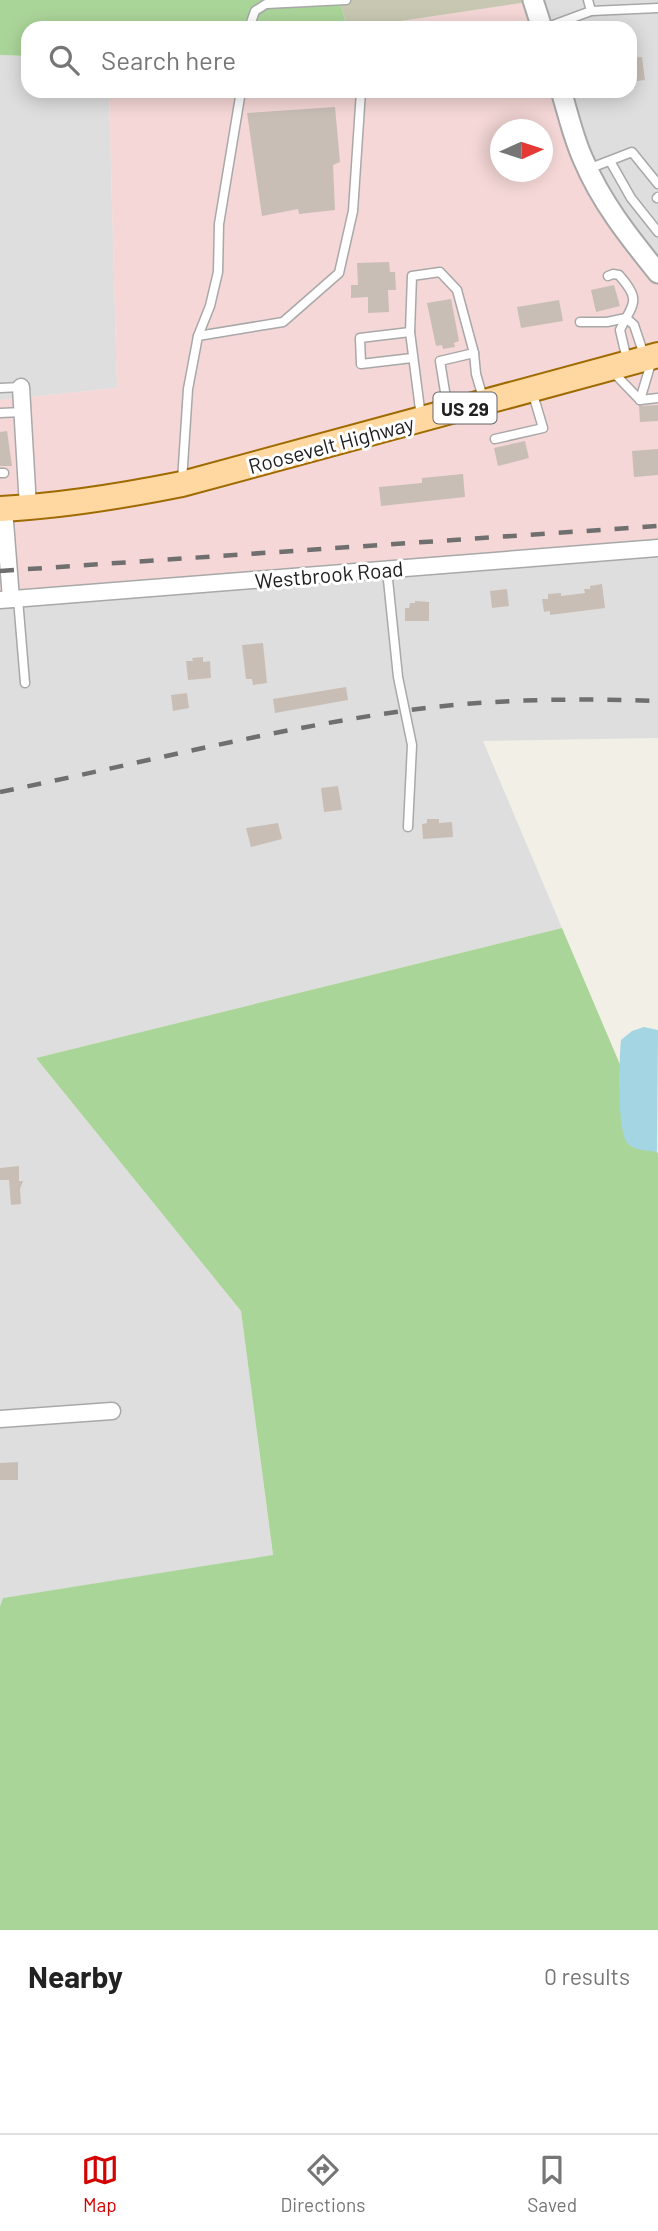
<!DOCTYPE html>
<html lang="en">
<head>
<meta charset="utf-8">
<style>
	:root { --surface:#fff; --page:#f6f6f6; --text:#222; --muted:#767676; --line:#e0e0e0; --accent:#d30200 }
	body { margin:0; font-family:Barlow,sans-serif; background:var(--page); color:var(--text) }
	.compass { position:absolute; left:490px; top:119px; width:63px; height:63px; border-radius:50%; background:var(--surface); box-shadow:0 4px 18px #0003; rotate:87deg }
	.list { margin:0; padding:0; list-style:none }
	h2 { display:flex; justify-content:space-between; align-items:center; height:91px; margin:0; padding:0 28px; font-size:30px }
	h2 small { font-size:23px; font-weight:400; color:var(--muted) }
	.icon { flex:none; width:38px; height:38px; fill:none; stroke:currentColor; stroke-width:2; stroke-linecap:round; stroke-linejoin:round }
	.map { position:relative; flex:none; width:658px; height:1930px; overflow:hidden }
	.search { position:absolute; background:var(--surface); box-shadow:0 4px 18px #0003; left:21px; right:21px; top:21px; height:77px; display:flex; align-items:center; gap:18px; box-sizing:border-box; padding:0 24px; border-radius:21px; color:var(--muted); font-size:26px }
	.sheet { height:203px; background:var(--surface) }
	nav { display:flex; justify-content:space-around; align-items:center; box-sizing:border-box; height:98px; border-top:2px solid var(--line); background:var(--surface); font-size:19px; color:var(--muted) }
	nav a { display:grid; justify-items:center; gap:4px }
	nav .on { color:var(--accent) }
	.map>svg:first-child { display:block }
	.residential { fill:#dfdede }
	.commercial { fill:#f4d7d6; fill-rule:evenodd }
	.construction { fill:#c8c8b2 }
	.forest { fill:#aad599 }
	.water { fill:#a4d5e3 }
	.building { fill:#c8beb6 }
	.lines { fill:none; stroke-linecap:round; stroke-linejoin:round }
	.service-casing { stroke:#a8a8a8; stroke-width:11 }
	.minor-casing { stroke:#a8a8a8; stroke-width:19 }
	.tertiary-casing { stroke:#a8a8a8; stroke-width:23 }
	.primary-casing { stroke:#9f6b00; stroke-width:28 }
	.service { stroke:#fff; stroke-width:8 }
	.minor { stroke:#fff; stroke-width:16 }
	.tertiary { stroke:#fff; stroke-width:19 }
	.primary { stroke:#ffd7a0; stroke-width:24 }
	.rail { stroke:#6f6f6f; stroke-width:4.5; stroke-dasharray:14 14; stroke-linecap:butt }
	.labels { text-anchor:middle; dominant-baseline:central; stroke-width:6; stroke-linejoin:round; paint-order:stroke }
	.shield { fill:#fff; stroke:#646464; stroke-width:2 }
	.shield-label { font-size:19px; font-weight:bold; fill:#212121 }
	.street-label { font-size:21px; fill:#212121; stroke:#fff }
</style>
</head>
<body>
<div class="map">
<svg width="658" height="1930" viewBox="0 0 658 1930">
	<rect width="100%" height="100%" fill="#f2efe7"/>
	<g class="residential">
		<path d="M542,0H658V276L609,215L570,91H630V28H551Z"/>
		<path d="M0,55L28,56V91H109L117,388L0,400Z"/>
		<path d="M658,555V738L483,741L562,928L36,1058L241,1311L273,1556L3,1598L0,1606V604Z"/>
	</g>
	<g class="commercial">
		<path d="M541,0L551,28H354Z"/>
		<path d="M109,91H570L609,215L658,276V555L0,604V400L117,388ZM500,130H542V172H500Z"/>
	</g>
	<path class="construction" d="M340,0H541L354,28H347Z"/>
	<g class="forest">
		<path d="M0,0H340L347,28H28V56L0,55Z"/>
		<path d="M562,928L658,1154V1930H0V1606L3,1598L273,1555L241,1311L36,1058Z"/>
	</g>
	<path class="water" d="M644,1027L658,1030L657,1152C646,1150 632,1151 626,1141C617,1124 619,1059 621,1040L632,1031Z"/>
	<g class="building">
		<path d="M642,57L645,80L630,82V58Z"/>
		<path d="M335,107L340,162L333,165L335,210L299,214L298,209L262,216L247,113Z"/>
		<path d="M389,262L390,272H395L396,290H388L389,312L368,313V297L351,298V285H358L357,263Z"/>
		<path d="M614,285L620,306L596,312L591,290Z"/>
		<path d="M451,299L459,341L454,343L455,347L443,349L442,345L436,346L427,303Z"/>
		<path d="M559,300L563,321L521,328L517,307Z"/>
		<path d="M658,405V421L640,422L639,406Z"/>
		<path d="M7,431L12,466H0V432Z"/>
		<path d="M525,441L529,458L498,466L494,448Z"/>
		<path d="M658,449V475L634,477L632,451Z"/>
		<path d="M463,474L465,497L381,506L379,487L422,483V478Z"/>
		<path d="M602,584L605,608L550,615V611L544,612L542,599H548V594L561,593V596L585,593L584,589H590V586Z"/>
		<path d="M507,589L509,606L492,608L490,591Z"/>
		<path d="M415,601L429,602V621H405V608H409L410,603H415Z"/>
		<path d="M263,643L267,683L253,685L252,679H246L242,645Z"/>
		<path d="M203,657V662L210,661L211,678L188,680L186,661H193L192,658Z"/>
		<path d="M346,687L348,700L275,713L273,699Z"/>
		<path d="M187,693L189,708L173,711L171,695Z"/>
		<path d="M338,786L342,810L324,812L321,788Z"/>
		<path d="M427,819H439V823L452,822L453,837L423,839L422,824L427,823Z"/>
		<path d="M278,823L282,839L251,847L246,828Z"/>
		<path d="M19,1166V1181H23L20,1189L21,1204L11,1205L9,1180H0V1168Z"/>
		<path d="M18,1462V1480H0V1463Z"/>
	</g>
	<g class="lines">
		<g class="service-casing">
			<g id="service">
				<path d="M591,11L658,8"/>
				<path d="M249,28L255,11L266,4L346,0"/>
				<path d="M545,28L591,11L588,0"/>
				<path d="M610,161L631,198L658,232"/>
				<path d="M588,169L632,152L658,184"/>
				<path d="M657,198L658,197"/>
				<path d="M608,276L613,274L619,275C643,302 632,304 620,330L627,360"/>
				<path d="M626,318L634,325L644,355"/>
				<path d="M580,322H607L626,318"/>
				<path d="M410,332L360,338L361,364L412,358"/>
				<path d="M198,336L210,306L218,272L219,224L241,91"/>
				<path d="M613,372L640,400"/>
				<path d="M0,388L21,387"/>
				<path d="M640,400L651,363"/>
				<path d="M640,400L658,398"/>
				<path d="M448,410L440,361L474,353"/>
				<path d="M0,413L23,412"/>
				<path d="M421,417L410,332L412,276L440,272L457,290L474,353L476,374L483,398"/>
				<path d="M495,439L543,428L532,391"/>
				<path d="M0,473H4"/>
				<path d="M182,481L188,389L198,336L283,322L339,273L353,211L361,91"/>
				<path d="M387,570L398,677L412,745L408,827"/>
				<path d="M18,599L25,683"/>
			</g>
		</g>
		<g class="minor-casing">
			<g id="minor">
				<path d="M21,387L28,507"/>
				<path d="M4,509L11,599"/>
				<path d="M0,600L658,548"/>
				<path d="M0,1419L112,1411"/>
			</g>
		</g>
		<g class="tertiary-casing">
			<g id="tertiary">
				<path d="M533,0L542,28"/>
				<path d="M561,91C568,113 573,137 583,159C601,202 629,237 658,273"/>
			</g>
		</g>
		<g class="primary-casing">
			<path id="primary" d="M0,509C62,506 122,496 182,484L658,355"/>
		</g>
		<use href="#service" class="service"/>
		<use href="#minor" class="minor"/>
		<use href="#tertiary" class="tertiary"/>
		<use href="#primary" class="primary"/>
		<g class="rail">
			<path d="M0,571L658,526"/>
			<path d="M0,792C134,765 267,730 403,711C487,699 573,698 658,701"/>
		</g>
	</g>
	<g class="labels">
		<rect class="shield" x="433.5" y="392.5" width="63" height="31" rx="5"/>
		<g class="shield-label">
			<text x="465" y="408">US 29</text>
		</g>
		<g class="street-label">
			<text transform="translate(331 444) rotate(-15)">Roosevelt Highway</text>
			<text transform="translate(329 574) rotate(-5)">Westbrook Road</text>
		</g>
	</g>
</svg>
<svg class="compass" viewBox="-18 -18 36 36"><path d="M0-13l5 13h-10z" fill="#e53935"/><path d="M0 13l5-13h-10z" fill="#767676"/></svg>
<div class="search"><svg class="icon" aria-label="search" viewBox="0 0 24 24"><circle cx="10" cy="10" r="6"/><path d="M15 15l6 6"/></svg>Search here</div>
</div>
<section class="sheet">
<h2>Nearby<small>0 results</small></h2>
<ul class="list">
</ul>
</section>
<nav>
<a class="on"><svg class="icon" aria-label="map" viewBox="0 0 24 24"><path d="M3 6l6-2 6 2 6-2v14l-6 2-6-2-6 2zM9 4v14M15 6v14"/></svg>Map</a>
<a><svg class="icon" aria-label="directions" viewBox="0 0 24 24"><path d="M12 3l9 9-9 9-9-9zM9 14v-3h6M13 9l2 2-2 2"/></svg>Directions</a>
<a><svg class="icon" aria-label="saved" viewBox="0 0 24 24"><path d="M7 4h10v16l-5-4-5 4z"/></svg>Saved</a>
</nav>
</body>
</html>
